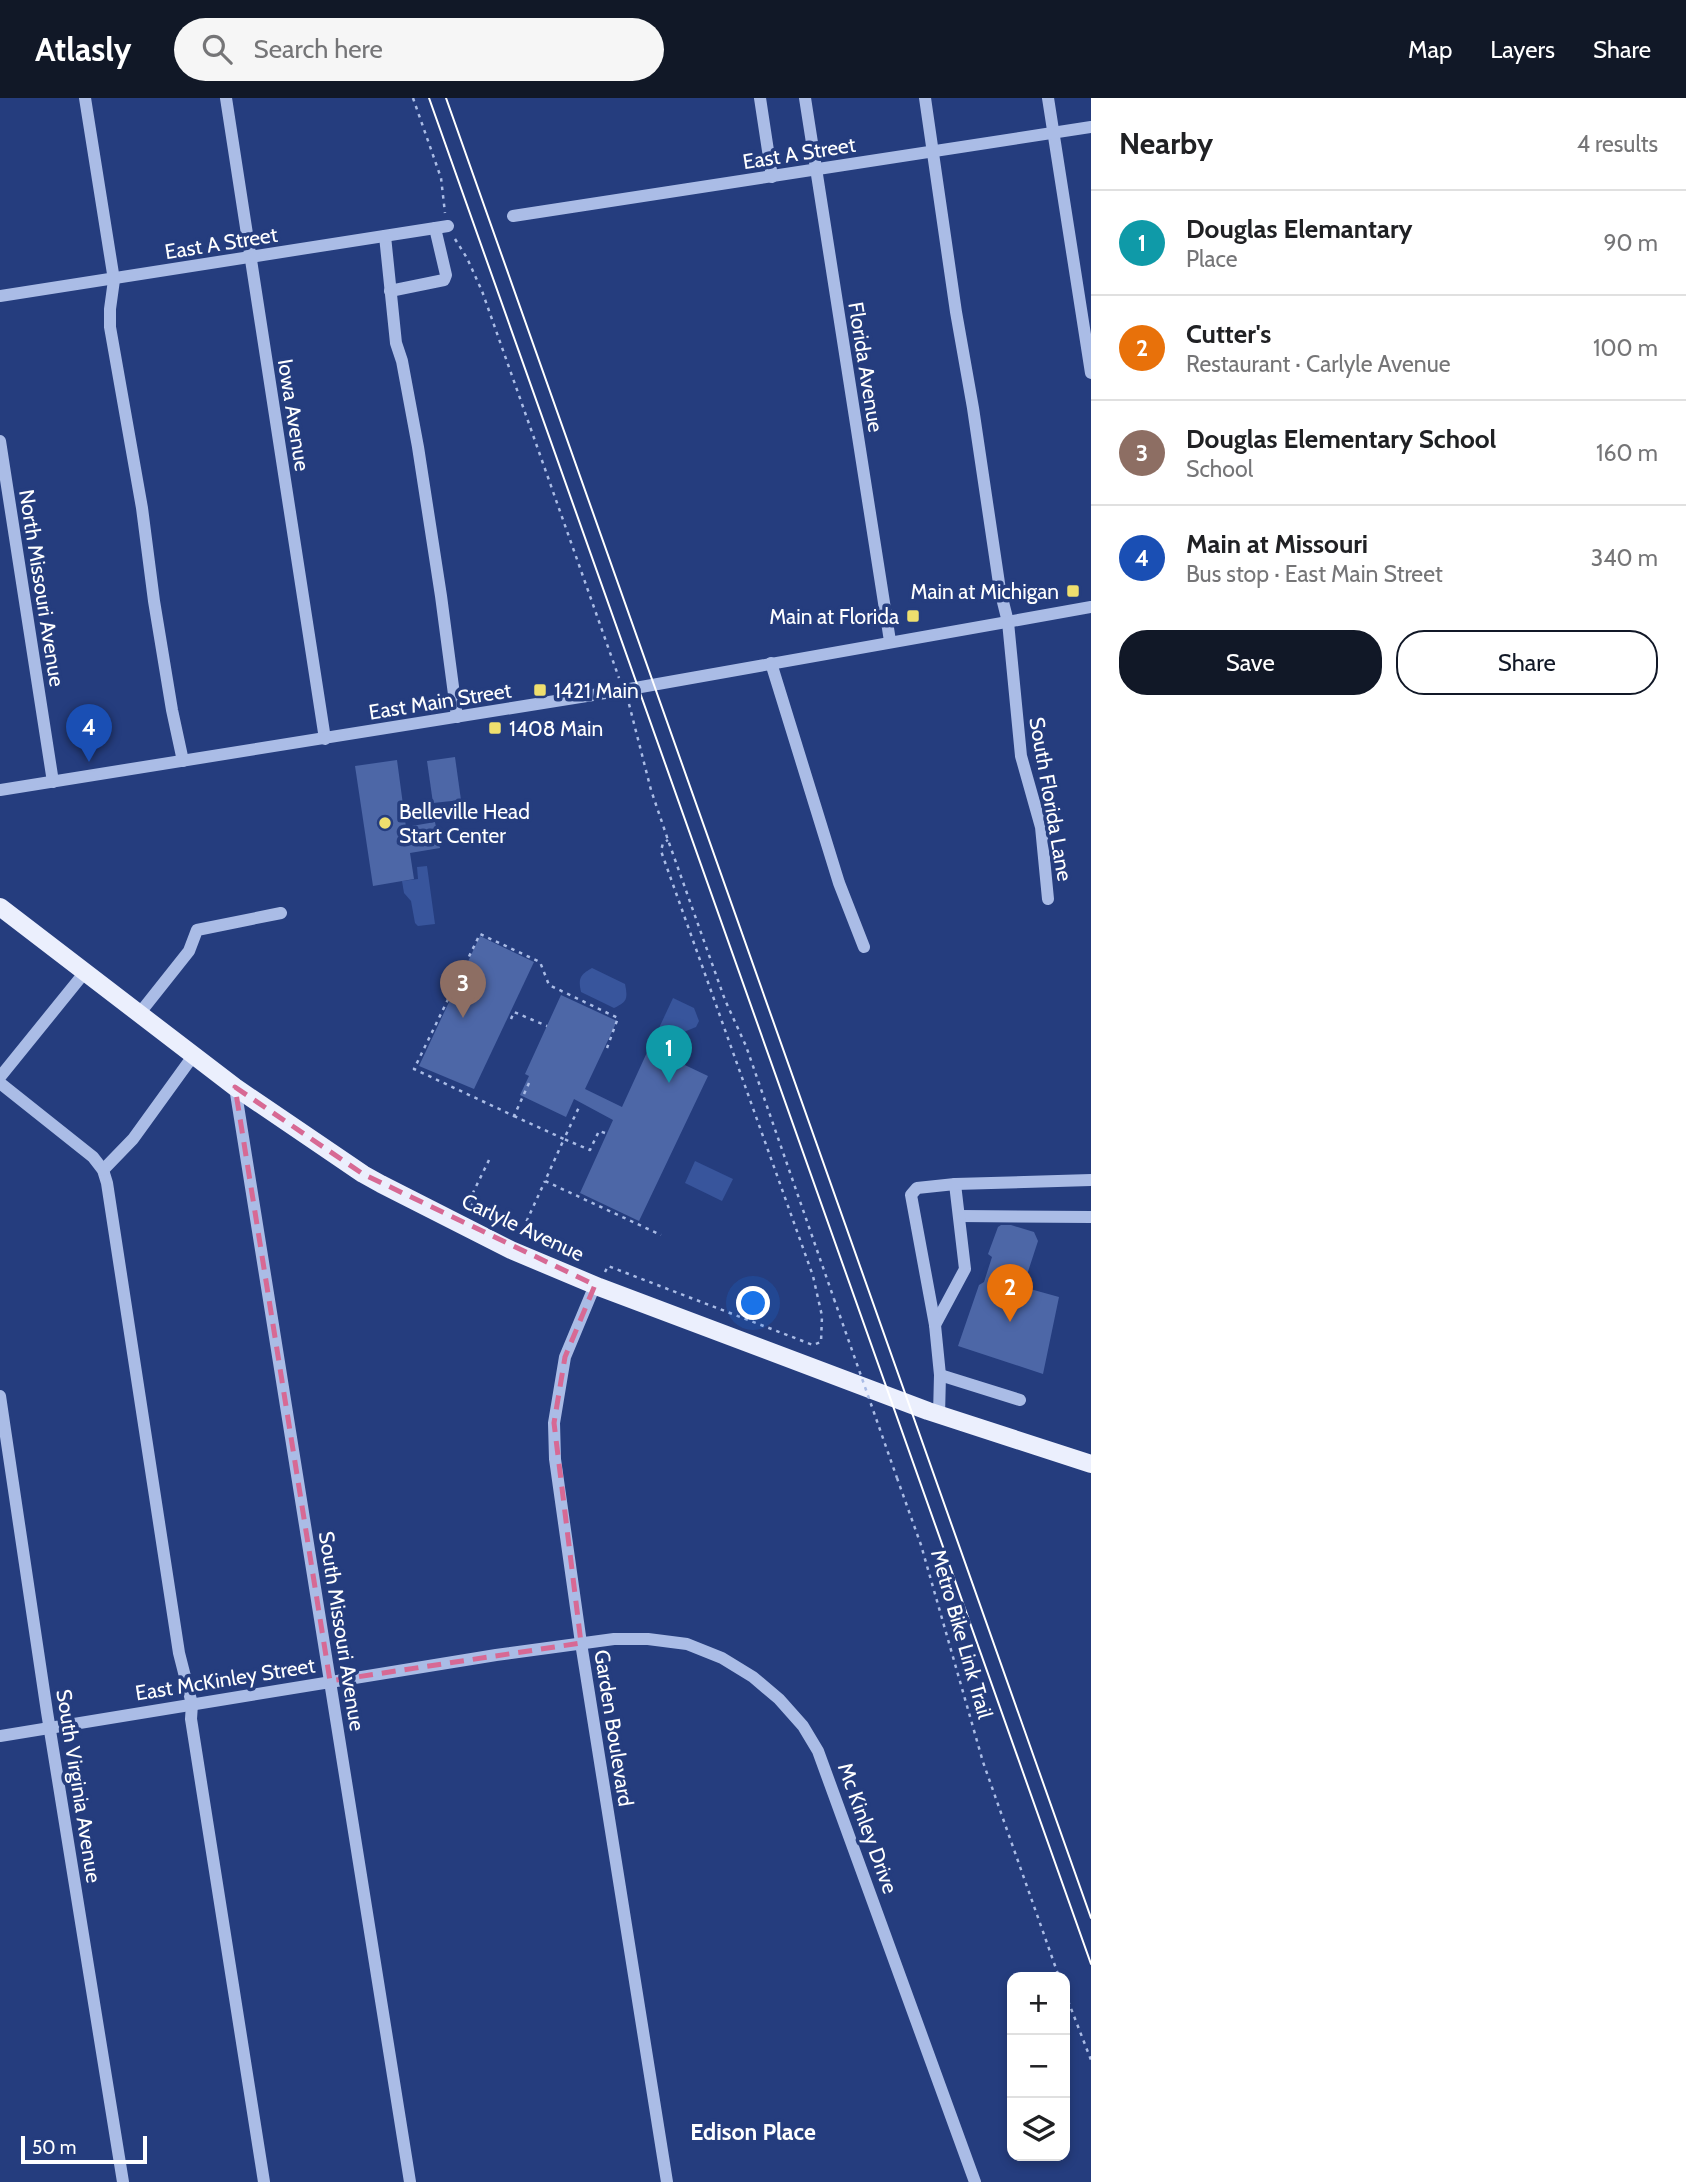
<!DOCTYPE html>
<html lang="en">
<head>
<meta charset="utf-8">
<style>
	:root { --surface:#fff; --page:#f6f6f6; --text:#202124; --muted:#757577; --line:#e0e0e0; --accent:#111827 }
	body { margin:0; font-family:Cabin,sans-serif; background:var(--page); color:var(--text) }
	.controls { position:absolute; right:21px; bottom:21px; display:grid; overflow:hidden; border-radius:14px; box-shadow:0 4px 10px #0003 }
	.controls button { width:63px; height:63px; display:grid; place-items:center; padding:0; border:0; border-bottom:2px solid var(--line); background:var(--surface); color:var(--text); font:35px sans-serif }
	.scale { position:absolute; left:21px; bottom:18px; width:126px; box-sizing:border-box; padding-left:7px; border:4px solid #fff; border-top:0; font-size:19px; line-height:24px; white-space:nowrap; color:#fff; -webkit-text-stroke:5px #253d7e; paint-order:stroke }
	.you { position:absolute; left:754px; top:1206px; width:24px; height:24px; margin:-18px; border:5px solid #fff; border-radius:50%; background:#1a73e8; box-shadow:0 0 0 10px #1a73e833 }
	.badge { display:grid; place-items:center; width:46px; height:46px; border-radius:50%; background:var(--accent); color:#fff; font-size:23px; font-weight:700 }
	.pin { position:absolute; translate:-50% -58px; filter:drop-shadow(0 2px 4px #0008) }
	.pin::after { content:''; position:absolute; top:37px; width:24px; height:21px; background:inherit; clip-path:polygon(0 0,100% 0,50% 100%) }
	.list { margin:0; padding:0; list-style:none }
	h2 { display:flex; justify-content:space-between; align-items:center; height:91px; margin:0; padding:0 28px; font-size:30px }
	h2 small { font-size:23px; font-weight:400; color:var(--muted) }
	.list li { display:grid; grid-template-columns:46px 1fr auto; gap:21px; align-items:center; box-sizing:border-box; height:105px; padding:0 28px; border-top:2px solid var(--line) }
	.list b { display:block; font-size:26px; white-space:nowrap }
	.list p { margin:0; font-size:23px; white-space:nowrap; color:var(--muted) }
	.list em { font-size:23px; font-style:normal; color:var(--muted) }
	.actions { display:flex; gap:14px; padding:21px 28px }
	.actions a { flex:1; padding:16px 0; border:2px solid var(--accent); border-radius:28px; text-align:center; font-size:24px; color:var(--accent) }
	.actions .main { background:var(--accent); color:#fff }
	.icon { flex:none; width:38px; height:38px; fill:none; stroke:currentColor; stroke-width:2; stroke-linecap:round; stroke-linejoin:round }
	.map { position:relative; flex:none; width:1091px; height:2084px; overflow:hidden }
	header { display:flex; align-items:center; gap:42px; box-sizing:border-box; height:98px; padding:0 35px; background:var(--accent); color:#fff }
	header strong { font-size:33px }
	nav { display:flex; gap:38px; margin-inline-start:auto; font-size:24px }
	.search { width:490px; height:63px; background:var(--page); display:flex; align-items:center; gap:18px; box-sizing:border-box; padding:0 24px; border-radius:38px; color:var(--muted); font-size:26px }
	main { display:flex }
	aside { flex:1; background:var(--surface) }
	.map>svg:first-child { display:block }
	.green { fill:#38559c }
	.building { fill:#4d67a7 }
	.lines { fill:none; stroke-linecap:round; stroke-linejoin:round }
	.path { stroke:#aabce6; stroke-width:2.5; stroke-dasharray:3.5 5; stroke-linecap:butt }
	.minor { stroke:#aabce6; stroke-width:12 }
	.major { stroke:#ebeffd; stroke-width:18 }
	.tram { stroke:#fff; stroke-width:2 }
	.path-bridge { stroke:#aabce6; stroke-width:2.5; stroke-dasharray:3.5 5; stroke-linecap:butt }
	.marked { fill:none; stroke:#d76994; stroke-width:5; stroke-dasharray:14 9; stroke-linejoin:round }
	.poi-dot { fill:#efdf6e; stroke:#253d7e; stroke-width:2.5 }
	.labels { text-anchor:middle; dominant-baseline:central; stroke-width:7; stroke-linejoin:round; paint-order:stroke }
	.street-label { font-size:21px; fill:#fff; stroke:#253d7e }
	.poi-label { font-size:21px; fill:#fff; stroke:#253d7e; text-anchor:start }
	.neighbourhood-label { font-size:23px; font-weight:bold; fill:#fff; stroke:#253d7e }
</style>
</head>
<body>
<header>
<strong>Atlasly</strong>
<div class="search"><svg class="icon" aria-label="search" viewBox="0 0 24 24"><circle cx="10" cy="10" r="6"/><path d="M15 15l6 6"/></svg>Search here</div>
<nav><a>Map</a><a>Layers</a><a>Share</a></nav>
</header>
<main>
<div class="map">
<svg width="1091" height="2084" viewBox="0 0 1091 2084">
	<rect width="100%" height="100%" fill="#253d7e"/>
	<g class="green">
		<path d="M427,768L435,826L418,828L415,825L411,803L404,795L402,783L418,781L417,769Z"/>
		<path d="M592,870L625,886C628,901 627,904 614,910L581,894C578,880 580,877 592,870Z"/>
		<path d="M673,900L694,910L699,923L696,929L674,938L659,930Z"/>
		<path d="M695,1063L733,1081L722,1103L685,1085Z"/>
	</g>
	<g class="building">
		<path d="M455,659L461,702L433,705L427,663Z"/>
		<path d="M397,662L406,729L435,724L440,750L410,755L414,781L373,788L355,668Z"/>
		<path d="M480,838L534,864L474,991L419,968Z"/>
		<path d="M561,897L617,923L585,991L622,1009L649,950L708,978L639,1123L580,1095L613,1022L574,1001L566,1019L520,997L529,978L525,976Z"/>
		<path d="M1001,1127H1011L1034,1134L1038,1143L1023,1189L1059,1199L1043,1276L958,1248L979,1187L984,1184L992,1159L988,1156L998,1129Z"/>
	</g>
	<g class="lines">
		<g class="path">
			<path d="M413,0L441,80L445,115"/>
			<path d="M455,141L467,160L482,193L619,580"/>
			<path d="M629,606L651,692L668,742L725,902L746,948L834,1201"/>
			<path d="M511,921L514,914L547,928"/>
			<path d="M529,985L514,1018L414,971L480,836L540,864L549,887L618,920L607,950"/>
			<path d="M514,1018L564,1041L580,1007"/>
			<path d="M605,1035L599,1033L590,1052L564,1041L545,1083L661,1137"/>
			<path d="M489,1062L468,1105L500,1121"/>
			<path d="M523,1131L545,1083"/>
			<path d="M605,1174L608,1168L813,1247L821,1244L822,1218L813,1178L661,753L663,745L668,742"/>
			<path d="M897,1380L921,1447L983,1664L1059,1879"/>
			<path d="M1065,1895L1091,1962"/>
		</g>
		<g class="minor">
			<path d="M85,0L114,182L110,211V229L142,410L154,503L172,612L183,663"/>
			<path d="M226,0L325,641"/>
			<path d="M760,0L772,79"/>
			<path d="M805,0L890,543"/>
			<path d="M925,0L956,214L973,310L1000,492L1008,524L1021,658L1041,729L1048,801"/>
			<path d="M1048,0L1091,275"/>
			<path d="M513,118L1091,29"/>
			<path d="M385,138L396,245L402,263L418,349L441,498L457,619"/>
			<path d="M390,193L444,182L446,177L435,130"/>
			<path d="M0,198L448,128"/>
			<path d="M0,343L53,684"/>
			<path d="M771,565L839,785L864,849"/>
			<path d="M0,692L624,592L1091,509"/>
			<path d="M139,916L189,853L197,832L281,815"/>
			<path d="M0,979L85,874"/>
			<path d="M0,985L93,1059L103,1072L107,1085L179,1555L192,1606L191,1621L264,2084"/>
			<path d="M235,989L410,2084"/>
			<path d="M103,1072L133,1041L193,958"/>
			<path d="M960,1118L1091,1119"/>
			<path d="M595,1187L565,1259L554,1325L555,1361L581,1545L667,2084"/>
			<path d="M935,1227L965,1171L955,1086"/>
			<path d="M940,1277L1020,1302"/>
			<path d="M0,1298L47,1614L123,2084"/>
			<path d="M939,1317L940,1277L935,1227L911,1097L917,1090L955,1086L1091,1082"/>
			<path d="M0,1638L496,1557L614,1541H648L687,1546L722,1560L753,1579L779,1601L803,1628L818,1653L975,2084"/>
		</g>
		<path class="major" d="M0,809L235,989L363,1076L381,1086L511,1152L599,1189L928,1313L1091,1366"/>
		<g class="tram">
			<path d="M429,0L1091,1866"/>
			<path d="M446,0L1091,1820"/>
		</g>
		<path class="path-bridge" d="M834,1201L897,1380"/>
	</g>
	<path class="marked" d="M235,989L363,1076L595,1187L565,1259L554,1325L581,1545L330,1583Z"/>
	<g class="poi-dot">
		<rect x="1066" y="486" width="14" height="14" rx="3.5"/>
		<rect x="906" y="511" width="14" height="14" rx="3.5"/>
		<rect x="533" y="585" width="14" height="14" rx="3.5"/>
		<rect x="488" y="623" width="14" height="14" rx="3.5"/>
		<circle cx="385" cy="725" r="7"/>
	</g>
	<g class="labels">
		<g class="street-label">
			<text transform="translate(799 55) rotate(-9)">East A Street</text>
			<text transform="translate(221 145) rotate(-9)">East A Street</text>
			<text transform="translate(866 269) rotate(81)">Florida Avenue</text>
			<text transform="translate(294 317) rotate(81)">Iowa Avenue</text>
			<text transform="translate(42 490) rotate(81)">North Missouri Avenue</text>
			<text transform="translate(440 603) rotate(-9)">East Main Street</text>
			<text transform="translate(1051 701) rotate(80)">South Florida Lane</text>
			<text transform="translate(523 1129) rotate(25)">Carlyle Avenue</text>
			<text transform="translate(342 1533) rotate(81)">South Missouri Avenue</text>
			<text transform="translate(962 1536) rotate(74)">Metro Bike Link Trail</text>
			<text transform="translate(225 1581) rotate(-9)">East McKinley Street</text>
			<text transform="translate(614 1630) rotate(81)">Garden Boulevard</text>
			<text transform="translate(79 1688) rotate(81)">South Virginia Avenue</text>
			<text transform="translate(868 1730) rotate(70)">Mc Kinley Drive</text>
		</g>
		<g class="poi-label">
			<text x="1059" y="493" text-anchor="end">Main at Michigan</text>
			<text x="899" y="518" text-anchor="end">Main at Florida</text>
			<text x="554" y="592">1421 Main</text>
			<text x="509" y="630">1408 Main</text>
			<text x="399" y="713">Belleville Head<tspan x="399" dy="24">Start Center</tspan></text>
		</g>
		<g class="neighbourhood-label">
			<text x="753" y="2034">Edison Place</text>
		</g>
	</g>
</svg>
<div class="controls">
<button>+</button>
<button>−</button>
<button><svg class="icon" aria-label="layers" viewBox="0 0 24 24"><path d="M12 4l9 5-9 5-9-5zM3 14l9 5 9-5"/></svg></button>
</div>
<div class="scale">50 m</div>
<div class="you"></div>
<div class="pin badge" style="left:669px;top:985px;background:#0f9aa8">1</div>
<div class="pin badge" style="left:1010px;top:1224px;background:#e8710a">2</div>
<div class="pin badge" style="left:463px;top:920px;background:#8d6e63">3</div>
<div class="pin badge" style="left:89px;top:664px;background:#1a4fb4">4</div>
</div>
<aside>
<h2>Nearby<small>4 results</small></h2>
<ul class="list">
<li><span class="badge" style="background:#0f9aa8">1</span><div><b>Douglas Elemantary</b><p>Place</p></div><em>90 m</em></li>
<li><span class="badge" style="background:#e8710a">2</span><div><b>Cutter's</b><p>Restaurant · Carlyle Avenue</p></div><em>100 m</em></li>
<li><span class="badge" style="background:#8d6e63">3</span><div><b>Douglas Elementary School</b><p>School</p></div><em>160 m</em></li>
<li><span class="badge" style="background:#1a4fb4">4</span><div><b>Main at Missouri</b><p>Bus stop · East Main Street</p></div><em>340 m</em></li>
</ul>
<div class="actions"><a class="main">Save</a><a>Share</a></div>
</aside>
</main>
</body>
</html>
